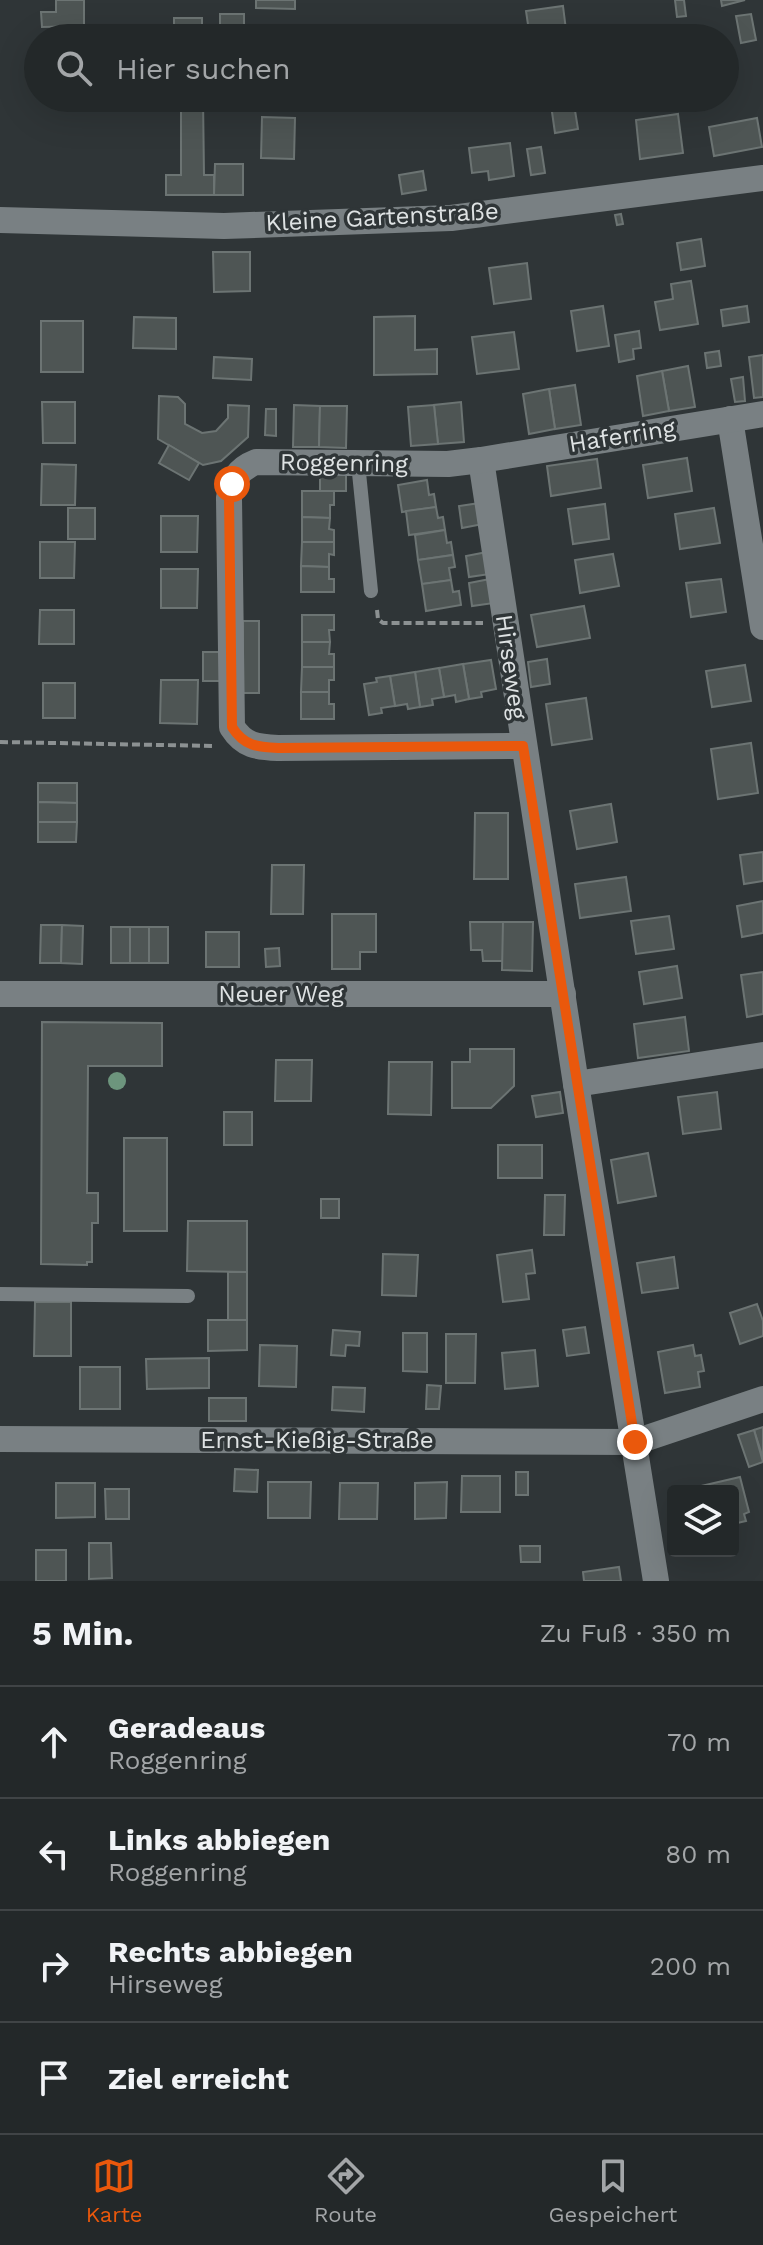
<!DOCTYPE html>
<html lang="de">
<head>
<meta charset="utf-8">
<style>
	:root { --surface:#232829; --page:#2b3031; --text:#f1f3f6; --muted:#a3a6a8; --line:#404446; --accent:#ea580c }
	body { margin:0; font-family:"Work Sans",sans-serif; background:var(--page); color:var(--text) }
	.controls { position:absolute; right:24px; bottom:24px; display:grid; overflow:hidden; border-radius:8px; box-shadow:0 8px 32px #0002 }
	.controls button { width:72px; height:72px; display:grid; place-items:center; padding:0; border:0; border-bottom:2px solid var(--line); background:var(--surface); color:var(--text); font:40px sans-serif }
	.stop { position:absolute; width:24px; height:24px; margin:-18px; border:6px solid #ea580c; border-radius:50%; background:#fff }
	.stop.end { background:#ea580c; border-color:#fff; box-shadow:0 2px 8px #0008 }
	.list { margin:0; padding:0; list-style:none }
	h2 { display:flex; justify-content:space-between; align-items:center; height:104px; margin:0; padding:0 32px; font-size:34px }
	h2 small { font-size:26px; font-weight:400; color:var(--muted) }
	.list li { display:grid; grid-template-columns:52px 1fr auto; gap:24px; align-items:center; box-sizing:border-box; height:112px; padding:0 32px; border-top:2px solid var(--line) }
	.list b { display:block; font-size:30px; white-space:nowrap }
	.list p { margin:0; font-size:26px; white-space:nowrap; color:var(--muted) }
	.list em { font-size:26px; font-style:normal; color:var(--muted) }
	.icon { flex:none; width:44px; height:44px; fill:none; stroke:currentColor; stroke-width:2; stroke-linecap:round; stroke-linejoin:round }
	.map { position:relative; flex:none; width:763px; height:1581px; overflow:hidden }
	.search { position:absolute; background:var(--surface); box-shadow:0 8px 32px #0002; left:24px; right:24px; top:24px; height:88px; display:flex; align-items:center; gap:20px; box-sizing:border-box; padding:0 28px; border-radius:44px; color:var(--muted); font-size:30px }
	.sheet { height:552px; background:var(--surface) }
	nav { display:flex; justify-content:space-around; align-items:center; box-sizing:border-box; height:112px; border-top:2px solid var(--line); background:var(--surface); font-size:22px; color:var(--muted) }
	nav a { display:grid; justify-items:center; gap:4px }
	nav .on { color:var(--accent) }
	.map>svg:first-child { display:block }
	.building { fill:#4e5554; stroke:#6c7473; stroke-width:2 }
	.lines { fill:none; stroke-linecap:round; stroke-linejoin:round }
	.path { stroke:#8c9192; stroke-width:4; stroke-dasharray:8 4; stroke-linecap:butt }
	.service { stroke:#798083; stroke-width:14 }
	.minor { stroke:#798083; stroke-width:26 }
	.tree { fill:#6d957d }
	.route { stroke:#ea580c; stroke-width:10 }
	.labels { text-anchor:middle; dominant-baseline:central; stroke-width:7; stroke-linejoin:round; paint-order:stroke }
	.street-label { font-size:24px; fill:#dee2e3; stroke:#2f3537 }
</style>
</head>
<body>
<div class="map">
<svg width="763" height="1581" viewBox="0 0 763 1581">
	<rect width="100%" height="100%" fill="#2f3537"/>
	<g class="building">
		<path d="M56,0H84V26L42,27L41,12H56Z"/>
		<path d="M256,0H295V9L256,8Z"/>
		<path d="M675,0H684L686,16L677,17Z"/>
		<path d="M721,0H745L722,6Z"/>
		<path d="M563,6L567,38H530L526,11Z"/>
		<rect x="220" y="14" width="24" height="24"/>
		<path d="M751,14L756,40L741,43L736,16Z"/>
		<rect x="174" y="18" width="28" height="13"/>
		<path d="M181,98H203L204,175H214V195H166V175H181Z"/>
		<rect x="333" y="98" width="41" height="12"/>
		<path d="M550,98H573L578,129L555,133Z"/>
		<path d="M678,114L683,153L640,159L636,120Z"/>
		<path d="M262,117L295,118L294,159L261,158Z"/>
		<path d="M757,118L762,147L714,156L709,127Z"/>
		<path d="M510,143L514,176L489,180L488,171L472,173L469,148Z"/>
		<path d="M541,147L545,173L531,175L527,149Z"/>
		<path d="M215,164H243V195H214Z"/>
		<path d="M423,171L426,190L402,194L399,175Z"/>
		<path d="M621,214L623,224L617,225L615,215Z"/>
		<path d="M701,239L705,266L681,270L677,243Z"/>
		<path d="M213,252H250V291L214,292Z"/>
		<path d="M527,263L531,299L494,304L489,268Z"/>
		<path d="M691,281L698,324L660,330L655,302L673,299L671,284Z"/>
		<path d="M603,306L609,346L577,351L571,311Z"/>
		<path d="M747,306L749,322L723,326L721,310Z"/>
		<path d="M415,316V350L437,349V374L374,375V317Z"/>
		<path d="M134,317L176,318V349L133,348Z"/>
		<rect x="41" y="321" width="42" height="51"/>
		<path d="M639,331L641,348L633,349L634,359L619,362L615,335Z"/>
		<path d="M514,332L519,369L477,374L472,337Z"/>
		<path d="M719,351L721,366L707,368L705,353Z"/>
		<path d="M763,355V397L754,398L749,357Z"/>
		<path d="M214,357L252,359L251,380L213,378Z"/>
		<path d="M688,366L695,407L669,411L662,371Z"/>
		<path d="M662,371L669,411L643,416L637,376Z"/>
		<path d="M743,377L745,401L735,402L731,379Z"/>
		<path d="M575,385L581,425L555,429L549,389Z"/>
		<path d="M549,389L555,429L529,434L523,394Z"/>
		<path d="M159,396L178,397L185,404V424L202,433L216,431L228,418V405L249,406L248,437L221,461L203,465L158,439Z"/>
		<path d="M42,402H75V443H43Z"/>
		<path d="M461,402L464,442L438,444L434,405Z"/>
		<path d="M294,405L320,406L319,447H293Z"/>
		<path d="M434,405L438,444L411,446L408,407Z"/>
		<path d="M320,406H347L346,448L319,447Z"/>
		<path d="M266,409H276V436L265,435Z"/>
		<path d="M169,445L199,463L189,480L159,463Z"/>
		<path d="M687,458L692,491L648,498L643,465Z"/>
		<path d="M597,459L601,488L551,496L547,466Z"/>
		<path d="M42,464L76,465L75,505H41Z"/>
		<rect x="320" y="474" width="26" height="17"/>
		<path d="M427,480L429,495L434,494L436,507L402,512L398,485Z"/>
		<path d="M302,491H334V505H330V518L302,517Z"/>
		<path d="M480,503L483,524L462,528L459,506Z"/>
		<path d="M605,504L609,539L573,544L568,509Z"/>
		<path d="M436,507L438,518L443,517L445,530L409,535L406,511Z"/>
		<rect x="68" y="508" width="27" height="31"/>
		<path d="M714,508L720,543L680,549L675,514Z"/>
		<path d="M161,516H198L197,552H161Z"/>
		<path d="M302,517L330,518L329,529L334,530V542H302Z"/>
		<path d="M445,530L447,543L451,542L453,555L418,560L415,535Z"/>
		<path d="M40,542H75L74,578H40Z"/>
		<path d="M302,542H334V555L329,554V567L301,566Z"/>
		<path d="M487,552L490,574L469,577L466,556Z"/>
		<path d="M613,554L619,586L580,593L575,560Z"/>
		<path d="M453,555L455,567L449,568L451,580L422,584L418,560Z"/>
		<path d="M301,566L329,567V579H334V592H301Z"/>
		<path d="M161,569H198L197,608H161Z"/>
		<path d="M490,579L494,603L472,606L469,583Z"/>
		<path d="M721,579L726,612L691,617L686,583Z"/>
		<path d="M451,580L453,592L459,591L461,605L426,611L422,584Z"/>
		<path d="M584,606L590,638L537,647L531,615Z"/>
		<path d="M40,610H74V644H39Z"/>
		<path d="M302,615H334V630H329L330,642H302Z"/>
		<rect x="243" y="621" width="16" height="72"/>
		<path d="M302,642H330L329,654H334V667H302Z"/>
		<path d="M203,652H221L220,681H203Z"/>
		<path d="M547,659L550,684L531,687L528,662Z"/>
		<path d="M491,660L496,689L481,692L482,697L469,699L463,664Z"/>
		<path d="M463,664L469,699L456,702L455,695L444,697L439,668Z"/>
		<path d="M745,665L751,701L712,707L706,671Z"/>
		<path d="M302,667H334V680H329V692H301Z"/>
		<path d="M439,668L444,697L432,699L433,705L420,707L415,672Z"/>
		<path d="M415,672L420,707L408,709L407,704L395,706L390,676Z"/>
		<path d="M390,676L395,706L381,708L382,713L369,715L364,684L377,682L376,678Z"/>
		<path d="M161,680H198L197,724L160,723Z"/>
		<rect x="43" y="683" width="32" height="35"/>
		<path d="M301,692H329V704H334V719H301Z"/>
		<path d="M586,698L592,739L552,745L546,704Z"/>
		<path d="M751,743L758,793L718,799L711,749Z"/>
		<path d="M38,783H77V803L38,802Z"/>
		<path d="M38,802L77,803V822H38Z"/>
		<path d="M611,804L617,842L577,849L570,811Z"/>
		<path d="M475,813H508V879H474Z"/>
		<path d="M38,822H77L76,842H38Z"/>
		<path d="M763,852V881L744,884L740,855Z"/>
		<path d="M272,865H304L303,914H271Z"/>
		<path d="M626,877L631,911L580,918L575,884Z"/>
		<path d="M763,901V933L742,937L737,906Z"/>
		<path d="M332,914H376V952H360V969H332Z"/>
		<path d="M669,916L674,949L636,954L631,921Z"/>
		<path d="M470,922H503V961H483L482,950H471Z"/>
		<path d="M503,922H533L532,971L502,970Z"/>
		<path d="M41,925H62L61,963H40Z"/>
		<path d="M62,925L83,926L82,964L61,963Z"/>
		<rect x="111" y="927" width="19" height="36"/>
		<rect x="130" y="927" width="19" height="36"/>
		<rect x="149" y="927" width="19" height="36"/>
		<rect x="206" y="932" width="33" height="35"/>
		<path d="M279,948L280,966L266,967L265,949Z"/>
		<path d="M677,966L682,998L644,1004L639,972Z"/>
		<path d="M763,972V1014L747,1017L741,975Z"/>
		<path d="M685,1017L689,1051L638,1058L634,1024Z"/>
		<path d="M42,1022L162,1023V1066H88L87,1193H98V1223H92V1262H87V1265L41,1264Z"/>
		<path d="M470,1049H514V1086L491,1108H452V1062H470Z"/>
		<path d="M276,1060H312L311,1101H275Z"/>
		<path d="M389,1062H432L431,1115L388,1114Z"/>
		<path d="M560,1092L563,1113L536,1117L532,1096Z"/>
		<path d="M717,1092L721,1129L683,1134L678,1097Z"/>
		<rect x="224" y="1112" width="28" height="33"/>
		<rect x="124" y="1138" width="43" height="93"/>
		<rect x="498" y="1145" width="44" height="33"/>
		<path d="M648,1153L656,1196L618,1203L611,1160Z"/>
		<path d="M545,1195H565L564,1235H544Z"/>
		<rect x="321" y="1199" width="18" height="19"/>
		<path d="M188,1221H247V1272L187,1271Z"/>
		<path d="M532,1250L535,1273L526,1274L529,1299L503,1302L497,1255Z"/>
		<path d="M383,1254L418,1255L416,1296L382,1295Z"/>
		<path d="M674,1257L678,1288L642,1293L637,1263Z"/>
		<rect x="228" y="1272" width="19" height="48"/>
		<path d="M35,1302H71V1356H34Z"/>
		<path d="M757,1304L763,1321V1336L740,1344L730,1313Z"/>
		<path d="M208,1320H247V1350L208,1351Z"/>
		<path d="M585,1327L589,1353L567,1356L563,1330Z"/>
		<path d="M333,1330L360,1332L359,1346L346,1345L345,1356L331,1355Z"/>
		<path d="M403,1333H427V1372L403,1371Z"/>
		<path d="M446,1334H476L475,1383H446Z"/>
		<path d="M260,1345L297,1346L296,1387L259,1386Z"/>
		<path d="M693,1345L695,1356L701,1355L704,1371L698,1372L700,1387L665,1393L658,1352Z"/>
		<path d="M535,1350L538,1386L505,1389L502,1353Z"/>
		<path d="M209,1358V1388L147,1389L146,1359Z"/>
		<rect x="80" y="1367" width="40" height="42"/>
		<path d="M427,1385L441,1386L439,1409H426Z"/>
		<path d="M333,1387L365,1388L364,1412L332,1410Z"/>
		<rect x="209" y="1398" width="37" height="23"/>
		<path d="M763,1427V1458L754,1430Z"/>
		<path d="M754,1430L763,1462L749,1467L738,1435Z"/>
		<path d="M235,1469L258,1470L257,1492L234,1491Z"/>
		<rect x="516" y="1472" width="12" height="23"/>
		<path d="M462,1476H500V1512H461Z"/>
		<path d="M740,1477L749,1512L744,1514L746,1521L733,1524V1491H688V1489Z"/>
		<path d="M268,1482H311L310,1518H268Z"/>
		<path d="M447,1482L446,1518L415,1519V1483Z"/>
		<path d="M56,1483H95V1517L56,1518Z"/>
		<path d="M340,1483H378L377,1519H339Z"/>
		<path d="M105,1489H129V1519H106Z"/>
		<path d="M89,1543H111L112,1578L89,1579Z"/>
		<path d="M520,1546H540V1562H521Z"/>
		<rect x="36" y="1550" width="30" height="31"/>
		<path d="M619,1567L621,1581H584L583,1572Z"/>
	</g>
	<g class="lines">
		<g class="path">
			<path d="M377,610L378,619L383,623H483"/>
			<path d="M0,742L215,746"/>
		</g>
		<g class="service">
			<path d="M358,463L371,591"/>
			<path d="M0,1294L188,1296"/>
		</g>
		<g class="minor">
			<path d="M0,220L224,226L451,218L763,178"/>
			<path d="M730,419L763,627"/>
			<path d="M481,460L576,1084L656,1581"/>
			<path d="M523,746L278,748C257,747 244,746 232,727L229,498C232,480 238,469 256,462L448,464L481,460L763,414"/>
			<path d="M0,994H563"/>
			<path d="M576,1084L763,1055"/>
			<path d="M0,1439L635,1442L763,1399"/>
		</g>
	</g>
	<circle class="tree" cx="117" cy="1081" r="9"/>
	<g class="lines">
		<path class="route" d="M232,484L229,498L232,727C244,746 257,747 278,748L523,746L635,1442"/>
	</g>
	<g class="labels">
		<g class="street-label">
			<text transform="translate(382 217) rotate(-3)">Kleine Gartenstraße</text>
			<text transform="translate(622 436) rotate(-9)">Haferring</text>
			<text transform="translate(344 463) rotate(1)">Roggenring</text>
			<text transform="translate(511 667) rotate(82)">Hirseweg</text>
			<text x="281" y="994">Neuer Weg</text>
			<text x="317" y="1440">Ernst-Kießig-Straße</text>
		</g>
	</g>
</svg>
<div class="controls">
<button><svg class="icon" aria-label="layers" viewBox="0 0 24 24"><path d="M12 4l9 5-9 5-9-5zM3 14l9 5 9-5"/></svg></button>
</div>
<div class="stop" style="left:232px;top:484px"></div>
<div class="stop end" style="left:635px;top:1442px"></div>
<div class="search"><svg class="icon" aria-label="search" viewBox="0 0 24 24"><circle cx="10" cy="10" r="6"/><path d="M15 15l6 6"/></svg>Hier suchen</div>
</div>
<section class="sheet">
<h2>5 Min.<small>Zu Fuß · 350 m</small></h2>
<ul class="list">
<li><svg class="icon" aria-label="ahead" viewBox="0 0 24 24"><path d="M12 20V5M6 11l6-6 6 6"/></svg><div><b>Geradeaus</b><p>Roggenring</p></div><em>70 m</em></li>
<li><svg class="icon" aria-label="left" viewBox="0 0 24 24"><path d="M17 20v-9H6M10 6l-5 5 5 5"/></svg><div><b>Links abbiegen</b><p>Roggenring</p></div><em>80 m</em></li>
<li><svg class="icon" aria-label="right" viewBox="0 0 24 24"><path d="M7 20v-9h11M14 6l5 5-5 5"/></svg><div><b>Rechts abbiegen</b><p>Hirseweg</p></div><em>200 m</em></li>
<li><svg class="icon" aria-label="arrive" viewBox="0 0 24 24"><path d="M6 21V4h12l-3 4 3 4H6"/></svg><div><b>Ziel erreicht</b></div></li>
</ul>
</section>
<nav>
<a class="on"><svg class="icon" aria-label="map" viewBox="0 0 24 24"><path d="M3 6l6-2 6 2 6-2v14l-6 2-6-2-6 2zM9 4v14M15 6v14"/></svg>Karte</a>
<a><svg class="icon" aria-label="directions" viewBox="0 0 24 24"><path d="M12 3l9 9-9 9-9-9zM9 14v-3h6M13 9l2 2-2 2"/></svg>Route</a>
<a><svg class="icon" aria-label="saved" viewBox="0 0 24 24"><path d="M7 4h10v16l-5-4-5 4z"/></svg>Gespeichert</a>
</nav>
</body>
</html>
